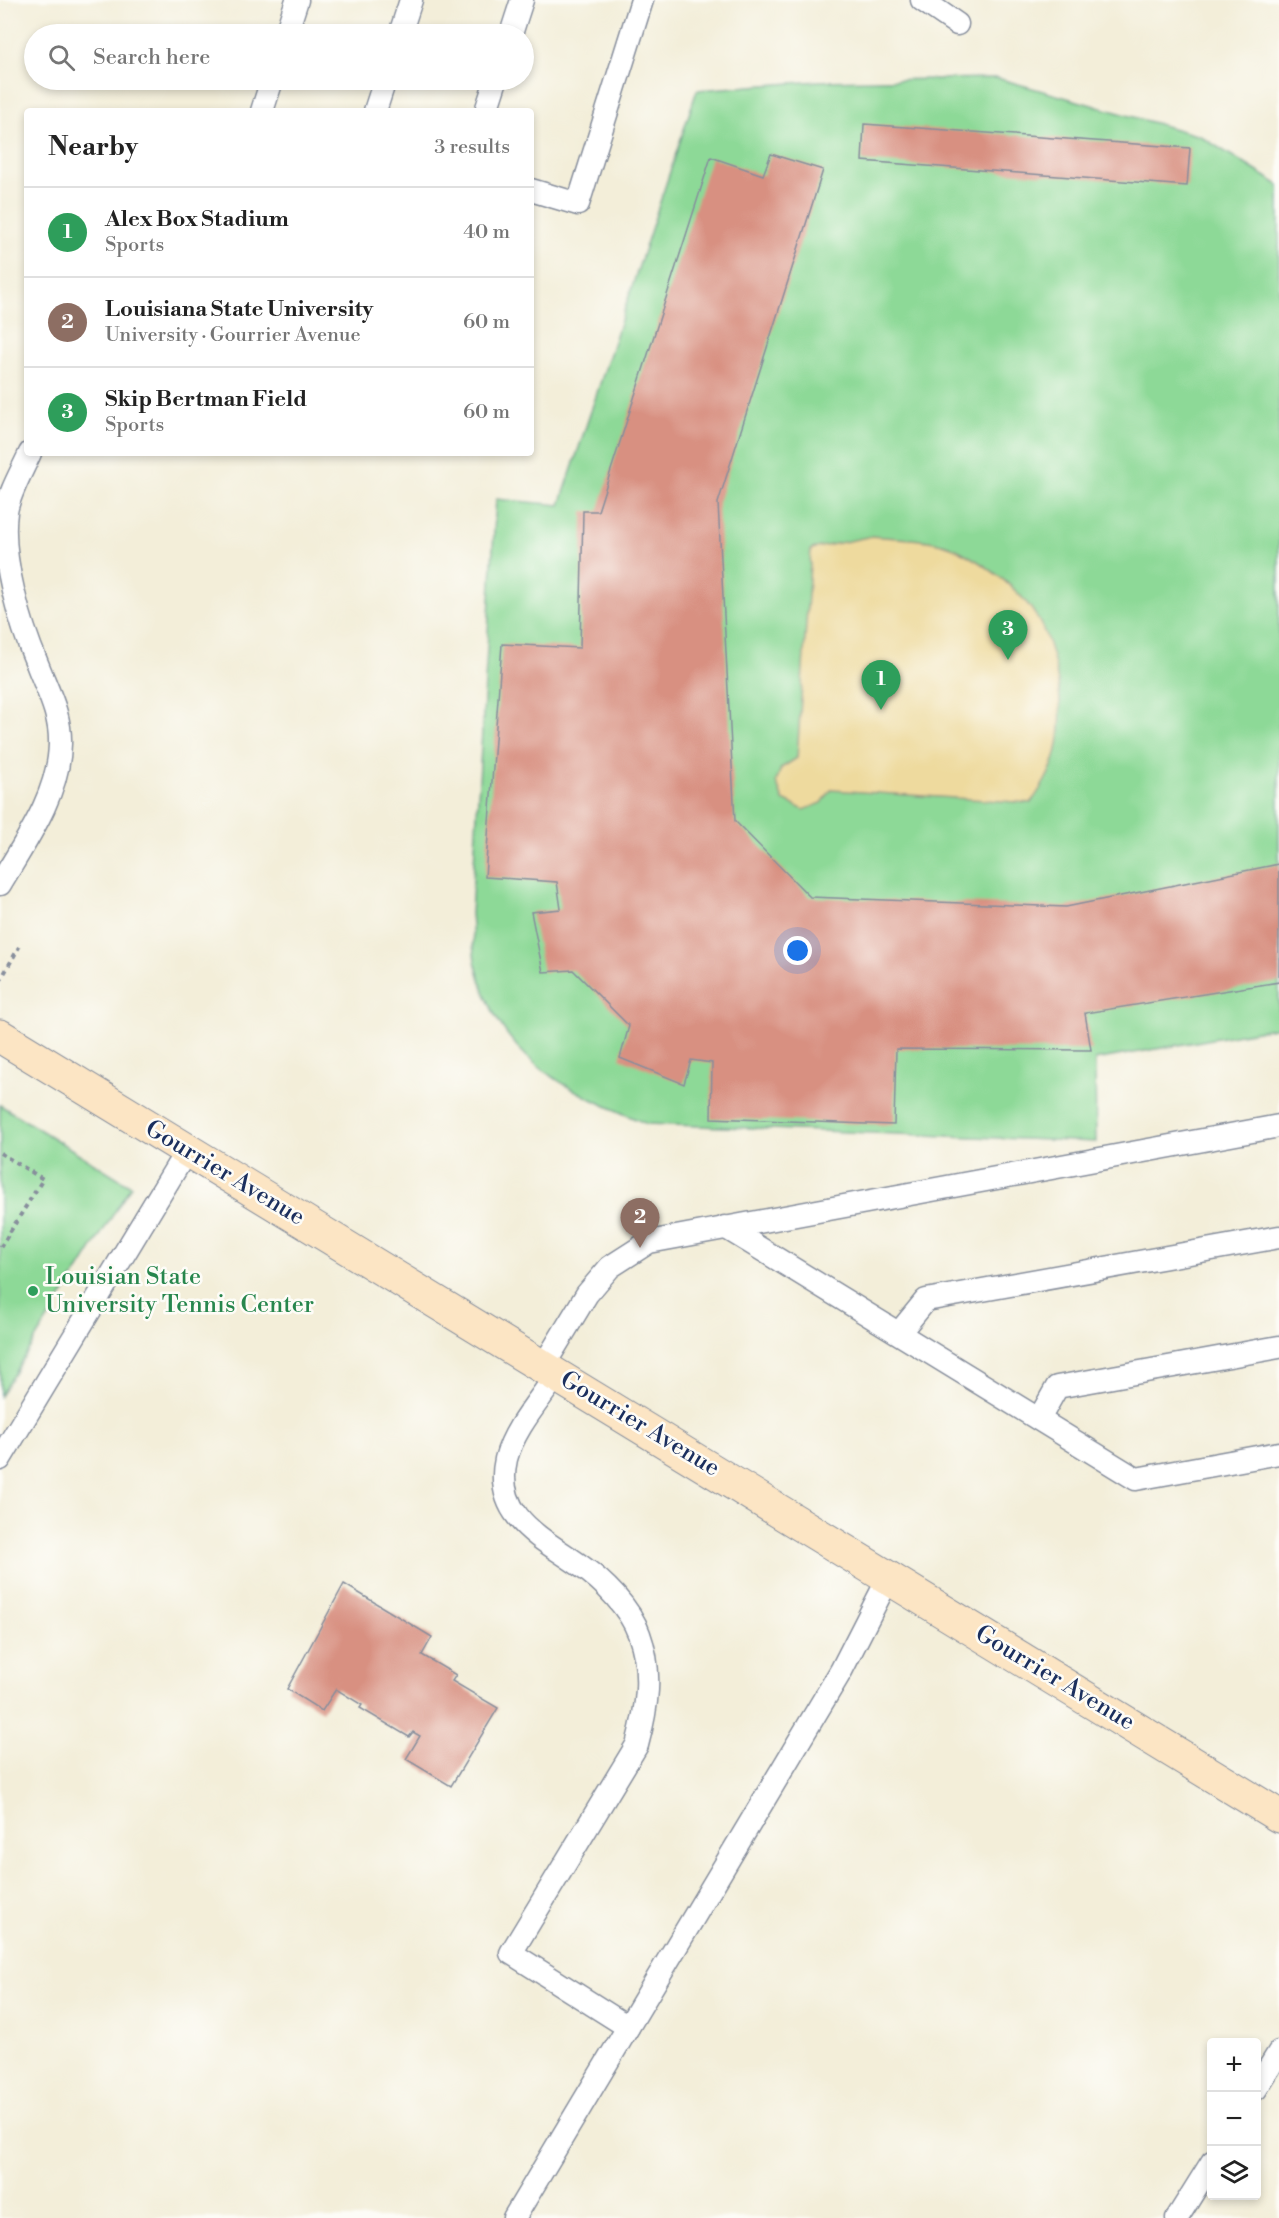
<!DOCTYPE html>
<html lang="en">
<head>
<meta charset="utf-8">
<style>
	:root { --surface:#fff; --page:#f2f2f2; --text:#222; --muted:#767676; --line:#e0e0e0; --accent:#1f6fb2 }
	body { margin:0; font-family:"Libre Bodoni",serif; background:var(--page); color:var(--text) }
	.controls { position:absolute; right:18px; bottom:18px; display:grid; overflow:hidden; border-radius:6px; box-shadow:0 3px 9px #0003 }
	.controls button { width:54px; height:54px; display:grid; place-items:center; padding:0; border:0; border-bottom:2px solid var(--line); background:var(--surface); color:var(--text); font:30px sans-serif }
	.you { position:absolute; left:798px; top:951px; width:21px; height:21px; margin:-15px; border:4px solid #fff; border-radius:50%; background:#1a73e8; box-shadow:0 0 0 9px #1a73e833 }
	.badge { display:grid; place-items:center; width:39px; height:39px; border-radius:50%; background:var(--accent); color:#fff; font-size:20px; font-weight:700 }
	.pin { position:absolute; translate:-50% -50px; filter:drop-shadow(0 2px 3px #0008) }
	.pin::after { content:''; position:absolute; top:32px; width:21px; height:18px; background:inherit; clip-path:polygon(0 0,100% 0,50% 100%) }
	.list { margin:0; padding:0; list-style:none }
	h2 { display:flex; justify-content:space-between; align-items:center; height:78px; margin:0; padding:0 24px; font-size:26px }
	h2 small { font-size:20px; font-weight:400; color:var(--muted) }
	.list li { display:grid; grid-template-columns:39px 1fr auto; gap:18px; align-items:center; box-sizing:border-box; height:90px; padding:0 24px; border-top:2px solid var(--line) }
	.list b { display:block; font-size:22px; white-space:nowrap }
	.list p { margin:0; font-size:20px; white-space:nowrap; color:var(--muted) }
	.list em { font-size:20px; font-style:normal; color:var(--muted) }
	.icon { flex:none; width:33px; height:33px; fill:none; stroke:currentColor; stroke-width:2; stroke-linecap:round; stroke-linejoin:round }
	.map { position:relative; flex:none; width:1279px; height:2218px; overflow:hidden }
	.search { position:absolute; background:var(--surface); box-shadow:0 3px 9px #0003; left:24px; top:24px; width:510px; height:66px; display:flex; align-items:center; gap:15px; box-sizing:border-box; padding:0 21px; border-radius:33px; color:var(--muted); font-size:22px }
	.panel { position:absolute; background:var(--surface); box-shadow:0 3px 9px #0003; left:24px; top:108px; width:510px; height:348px; border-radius:6px }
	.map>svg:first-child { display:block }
	.green { fill:#8dd997; stroke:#54847a; stroke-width:1.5 }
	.sand { fill:#eeda9e; stroke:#84847e; stroke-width:1.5 }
	.building { fill:#d89081 }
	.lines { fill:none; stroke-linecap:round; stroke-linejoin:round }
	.lane-casing { stroke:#878e9c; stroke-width:25 }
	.secondary-casing { stroke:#878e9c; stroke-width:35 }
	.path { stroke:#878e9c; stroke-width:4; stroke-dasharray:4.5 4.5; stroke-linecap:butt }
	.lane { stroke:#fff; stroke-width:22 }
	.secondary { stroke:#fce5c4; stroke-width:33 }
	.leisure-dot { fill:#2e9e5b; stroke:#fdfcf7; stroke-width:2 }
	.labels { text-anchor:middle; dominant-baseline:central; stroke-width:5; stroke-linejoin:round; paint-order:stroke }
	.street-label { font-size:24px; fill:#1b2f5e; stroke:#fdfcf7 }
	.leisure-label { font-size:24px; fill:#27864d; stroke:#fdfcf7; text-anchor:start }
</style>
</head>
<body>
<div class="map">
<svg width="1279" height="2218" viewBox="0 0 1279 2218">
	<rect width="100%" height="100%" fill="#fdfcf7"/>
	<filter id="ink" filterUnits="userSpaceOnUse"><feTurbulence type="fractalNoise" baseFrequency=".0167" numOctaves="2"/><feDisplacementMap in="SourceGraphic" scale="12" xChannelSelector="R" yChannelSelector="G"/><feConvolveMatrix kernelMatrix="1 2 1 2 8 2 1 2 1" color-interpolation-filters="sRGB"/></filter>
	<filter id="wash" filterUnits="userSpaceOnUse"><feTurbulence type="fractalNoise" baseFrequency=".008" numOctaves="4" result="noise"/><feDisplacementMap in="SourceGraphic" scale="24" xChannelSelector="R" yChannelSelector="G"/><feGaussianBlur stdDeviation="1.35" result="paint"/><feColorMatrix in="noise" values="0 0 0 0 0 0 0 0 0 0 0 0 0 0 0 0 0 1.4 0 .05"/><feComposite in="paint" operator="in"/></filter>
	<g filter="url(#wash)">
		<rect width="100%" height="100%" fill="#f3eed9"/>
		<g class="green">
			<path d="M997,78L1200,136L1279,185V1027L1095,1060L1096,1142L647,1124C564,1088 500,1062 476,965C472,949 473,931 471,914L496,499L560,505L697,90L819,81Z"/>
			<path d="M0,1105L131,1186L0,1396Z"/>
		</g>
		<path class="sand" d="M872,536C899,539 933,537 958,550C983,563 1007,580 1026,602C1057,638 1067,710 1056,754C1051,773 1041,788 1031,803L831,790L822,803L804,810L783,800L776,782L781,768L797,758L811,549Z"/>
		<g id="blocks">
			<g class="building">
				<path d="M864,124L1190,148L1187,186L862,161Z"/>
				<path d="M771,154L823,170L718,503L735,821L810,897L1066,907L1279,864V982L1085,1013L1091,1050L896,1049L894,1125L711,1118L712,1063L691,1060L684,1084L620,1058L629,1026L573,970L543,972L531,912L561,909L557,882L485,877L502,644L580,648L583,511H598L711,157L763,175Z"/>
				<path d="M344,1584L432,1637L422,1655L456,1675L452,1681L498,1708L451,1786L406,1759L420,1736L413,1732L409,1737L360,1708L362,1705L336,1689L322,1711L287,1689Z"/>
			</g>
		</g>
	</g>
	<g filter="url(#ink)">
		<use href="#blocks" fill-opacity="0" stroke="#878e9c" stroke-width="1.5"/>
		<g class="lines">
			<g class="lane-casing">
				<g id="lane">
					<path d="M922,0L957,24"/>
					<path d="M286,34L297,0"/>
					<path d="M400,34L411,0"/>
					<path d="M511,34L522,0"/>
					<path d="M262,111L272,80"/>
					<path d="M375,111L385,80"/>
					<path d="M486,111L496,80"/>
					<path d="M531,190L578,204L642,0"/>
					<path d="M0,884C25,842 59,795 60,744C61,715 48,692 38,666C20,624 0,557 6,512C9,493 22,471 30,453"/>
					<path d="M725,1227L1136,1479L1279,1453"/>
					<path d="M899,1333L926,1300L1279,1237"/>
					<path d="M544,1365L587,1294L610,1267L649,1242L1279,1126"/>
					<path d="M557,1374C540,1400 514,1428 506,1459C493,1517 542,1538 581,1566C603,1581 630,1608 639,1634C653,1672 647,1708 637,1745L511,1953L628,2027"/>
					<path d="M1039,1419L1057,1387L1279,1347"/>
					<path d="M0,1459L187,1150"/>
					<path d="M1256,2089L1279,2052"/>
					<path d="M514,2218L841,1671L889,1577"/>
					<path d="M1177,2218L1212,2162"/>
				</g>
			</g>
			<g class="secondary-casing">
				<path id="secondary" d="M0,1036L1279,1816"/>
			</g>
			<g class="path">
				<path d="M0,981L19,947"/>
				<path d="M0,1153L43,1179L0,1248"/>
			</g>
			<use href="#lane" class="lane"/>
			<use href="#secondary" class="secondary"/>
		</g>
	</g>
	<circle class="leisure-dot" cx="33" cy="1291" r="6"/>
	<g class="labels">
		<g class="street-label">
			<text transform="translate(225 1173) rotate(31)">Gourrier Avenue</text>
			<text transform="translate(640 1424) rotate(31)">Gourrier Avenue</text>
			<text transform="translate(1055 1678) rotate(31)">Gourrier Avenue</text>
		</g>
		<g class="leisure-label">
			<text x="45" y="1277">Louisian State<tspan x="45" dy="28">University Tennis Center</tspan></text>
		</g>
	</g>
</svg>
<div class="controls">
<button>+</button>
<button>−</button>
<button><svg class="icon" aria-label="layers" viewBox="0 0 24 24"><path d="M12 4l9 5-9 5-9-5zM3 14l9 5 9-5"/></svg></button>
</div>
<div class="you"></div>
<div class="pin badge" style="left:881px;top:710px;background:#2e9e5b">1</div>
<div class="pin badge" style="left:640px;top:1248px;background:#8d6e63">2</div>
<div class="pin badge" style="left:1008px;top:660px;background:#2e9e5b">3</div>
<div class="search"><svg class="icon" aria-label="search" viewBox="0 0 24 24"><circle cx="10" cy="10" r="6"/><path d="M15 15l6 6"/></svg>Search here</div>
<section class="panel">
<h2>Nearby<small>3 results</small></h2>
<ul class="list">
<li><span class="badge" style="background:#2e9e5b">1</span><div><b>Alex Box Stadium</b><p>Sports</p></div><em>40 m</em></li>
<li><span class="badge" style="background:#8d6e63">2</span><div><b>Louisiana State University</b><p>University · Gourrier Avenue</p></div><em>60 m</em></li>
<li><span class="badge" style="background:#2e9e5b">3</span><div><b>Skip Bertman Field</b><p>Sports</p></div><em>60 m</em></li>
</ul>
</section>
</div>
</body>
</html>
